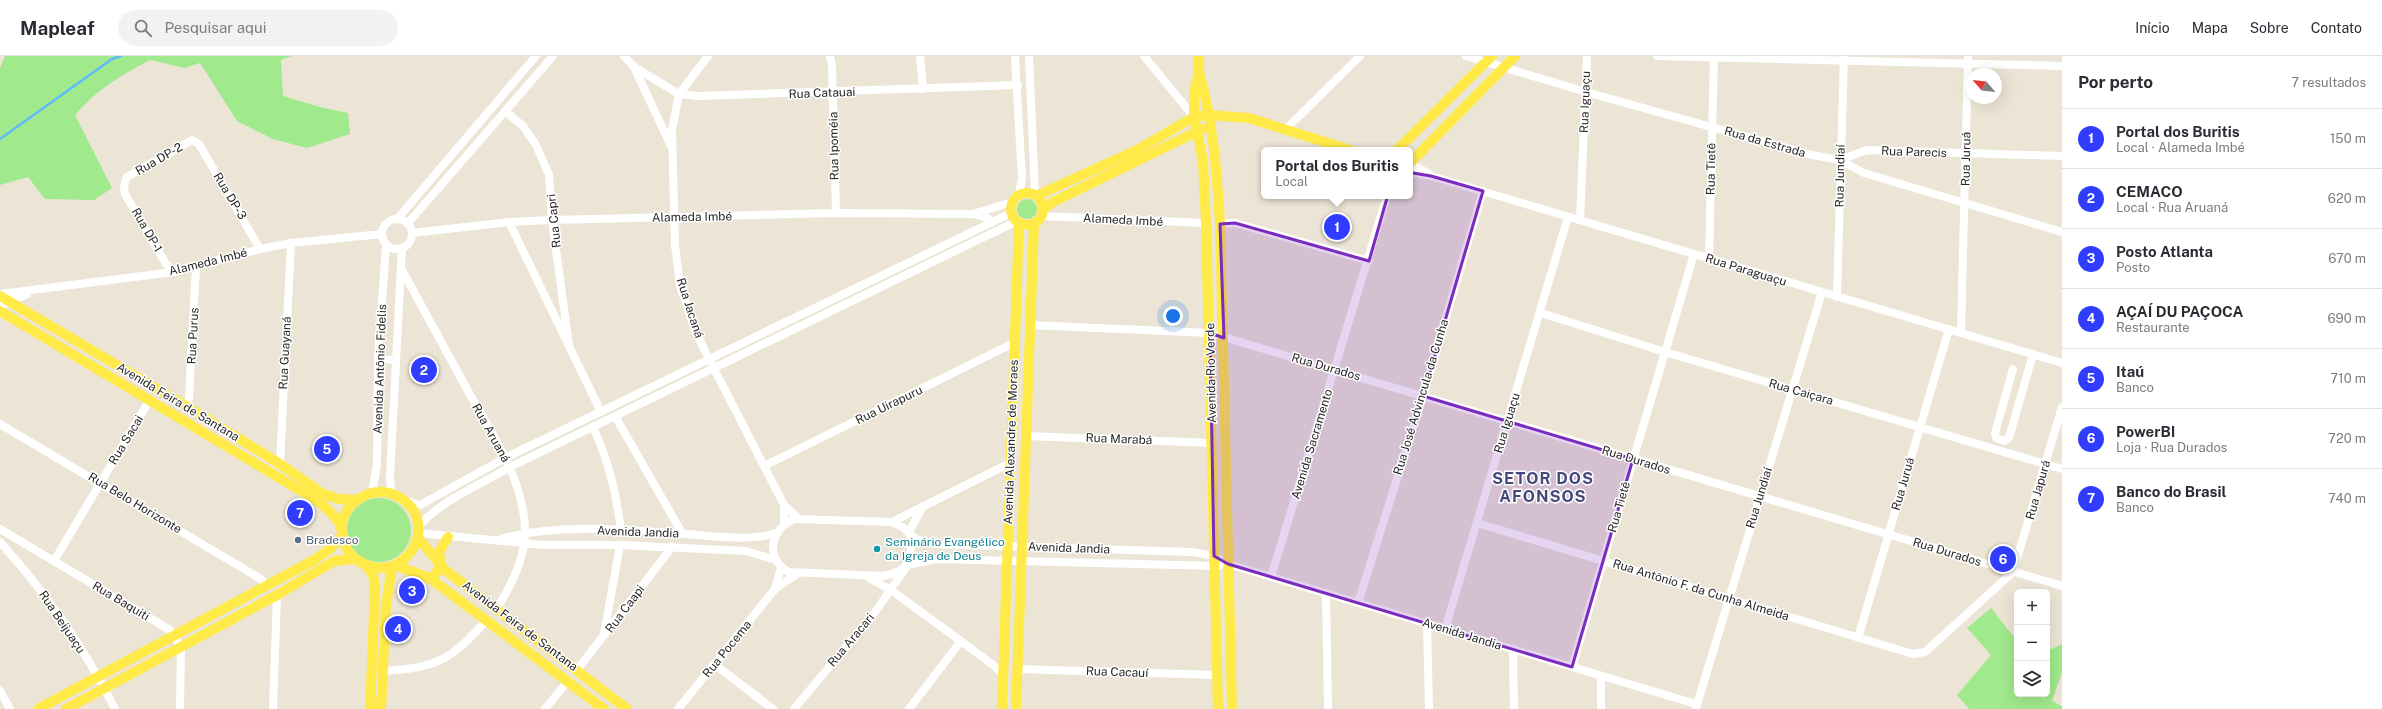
<!DOCTYPE html>
<html lang="pt">
<head>
<meta charset="utf-8">
<style>
	:root { --surface:#fff; --page:#f2f2f3; --text:#2b2b33; --muted:#7c7c81; --line:#e1e1e2; --accent:#303dff }
	body { margin:0; font-family:"Public Sans",sans-serif; background:var(--page); color:var(--text) }
	.controls { position:absolute; right:12px; bottom:12px; display:grid; overflow:hidden; border-radius:6px; box-shadow:0 4px 16px #0002 }
	.controls button { width:36px; height:36px; display:grid; place-items:center; padding:0; border:0; border-bottom:1px solid var(--line); background:var(--surface); color:var(--text); font:20px sans-serif }
	.compass { position:absolute; left:1966px; top:12px; width:36px; height:36px; border-radius:50%; background:var(--surface); box-shadow:0 4px 16px #0002; rotate:298deg }
	.you { position:absolute; left:1173px; top:260px; width:14px; height:14px; margin:-10px; border:3px solid #fff; border-radius:50%; background:#1a73e8; box-shadow:0 0 0 6px #1a73e833 }
	.badge { display:grid; place-items:center; width:26px; height:26px; border-radius:50%; background:var(--accent); color:#fff; font-size:13px; font-weight:700 }
	.pin { position:absolute; translate:-50% -50%; border:2px solid #fff; box-shadow:0 1px 4px #0006 }
	.popup { position:absolute; left:1261px; top:91px; width:152px; height:52px; box-sizing:border-box; display:grid; place-content:center; border-radius:6px; background:var(--surface); filter:drop-shadow(0 1px 3px #0005); font-size:13px; white-space:nowrap; color:var(--muted) }
	.popup b { font-size:15px; color:var(--text) }
	.popup::after { content:''; position:absolute; left:50%; top:100%; margin-left:-8px; border:8px solid transparent; border-top-color:var(--surface) }
	.list { margin:0; padding:0; list-style:none }
	h2 { display:flex; justify-content:space-between; align-items:center; height:52px; margin:0; padding:0 16px; font-size:17px }
	h2 small { font-size:13px; font-weight:400; color:var(--muted) }
	.list li { display:grid; grid-template-columns:26px 1fr auto; gap:12px; align-items:center; box-sizing:border-box; height:60px; padding:0 16px; border-top:1px solid var(--line) }
	.list b { display:block; font-size:15px; white-space:nowrap }
	.list p { margin:0; font-size:13px; white-space:nowrap; color:var(--muted) }
	.list em { font-size:13px; font-style:normal; color:var(--muted) }
	.icon { flex:none; width:22px; height:22px; fill:none; stroke:currentColor; stroke-width:2; stroke-linecap:round; stroke-linejoin:round }
	.map { position:relative; flex:none; width:2062px; height:653px; overflow:hidden }
	header { display:flex; align-items:center; gap:24px; box-sizing:border-box; height:56px; padding:0 20px; background:var(--surface); border-bottom:1px solid var(--line) }
	header strong { font-size:19px }
	nav { display:flex; gap:22px; margin-inline-start:auto; font-size:14px }
	.search { width:280px; height:36px; background:var(--page); display:flex; align-items:center; gap:10px; box-sizing:border-box; padding:0 14px; border-radius:22px; color:var(--muted); font-size:15px }
	main { display:flex }
	aside { flex:1; background:var(--surface) }
	.map>svg:first-child { display:block }
	.green { fill:#a0e98c }
	.lines { fill:none; stroke-linecap:round; stroke-linejoin:round }
	.stream { stroke:#5cbdfa; stroke-width:2.5 }
	.minor { stroke:#fff; stroke-width:8 }
	.major { stroke:#ffea48; stroke-width:10 }
	.marked { fill:#7b2cbf; fill-opacity:0.2; stroke:#7b2cbf; stroke-width:3; stroke-linejoin:round }
	.service-dot { fill:#5c6f8a; stroke:#fff; stroke-width:1.5 }
	.culture-dot { fill:#0f9aa8; stroke:#fff; stroke-width:1.5 }
	.labels { text-anchor:middle; dominant-baseline:central; stroke-width:3; stroke-linejoin:round; paint-order:stroke }
	.street-label { font-size:12px; fill:#272727; stroke:#fff }
	.service-label { font-size:12px; fill:#4e5e75; stroke:#fff; text-anchor:start }
	.culture-label { font-size:12px; fill:#0d838f; stroke:#fff; text-anchor:start }
	.district-label { font-size:16px; font-weight:bold; letter-spacing:1px; fill:#43477b; stroke:#fff }
</style>
</head>
<body>
<header>
<strong>Mapleaf</strong>
<div class="search"><svg class="icon" aria-label="search" viewBox="0 0 24 24"><circle cx="10" cy="10" r="6"/><path d="M15 15l6 6"/></svg>Pesquisar aqui</div>
<nav><a>Início</a><a>Mapa</a><a>Sobre</a><a>Contato</a></nav>
</header>
<main>
<div class="map">
<svg width="2062" height="653" viewBox="0 0 2062 653">
	<rect width="100%" height="100%" fill="#ece5d6"/>
	<g class="green">
		<path d="M5,0H292L281,4L283,40L320,51L348,57L350,78L307,92L273,83L237,65L200,7L185,12L150,4C121,19 96,34 75,59L112,132L94,144L45,143L28,121L0,129V12Z"/>
		<circle cx="1027" cy="153" r="10"/>
		<circle cx="379" cy="474" r="32"/>
		<path d="M1991,552L2017,585V638H2047V595L2062,588V616L2052,645L2062,650V653H1969L1957,639L1991,599L1967,572Z"/>
	</g>
	<g class="lines">
		<path class="stream" d="M0,83L112,3L121,0"/>
		<g class="minor">
			<path d="M624,0L634,11L671,90"/>
			<path d="M708,0L679,38L672,74L675,189L680,230L695,274L706,297L784,449L799,463"/>
			<path d="M830,0L832,9L836,157"/>
			<path d="M920,0L923,33"/>
			<path d="M1015,0L1022,122L1019,139"/>
			<path d="M1029,0L1035,139"/>
			<path d="M1144,0L1194,61"/>
			<path d="M1466,0L1586,36L1812,99L1840,104L1864,117L2062,176"/>
			<path d="M1657,0L2062,10"/>
			<path d="M634,11L679,38L698,40L1018,29"/>
			<path d="M505,55L523,70L536,89L549,119L552,164L569,290"/>
			<path d="M1285,74L1360,0"/>
			<path d="M1840,104L1867,94L2062,100"/>
			<path d="M1411,108L1429,118"/>
			<path d="M1410,116L1431,120L2062,307"/>
			<path d="M973,158L1012,146"/>
			<path d="M1041,160L1206,167"/>
			<path d="M398,162L536,0"/>
			<circle cx="397" cy="178" r="15"/>
			<path d="M1580,164L1587,0"/>
			<path d="M409,166L553,0"/>
			<path d="M509,166L601,356"/>
			<path d="M1220,168L1235,167L1369,205"/>
			<path d="M413,177L509,166L552,164L836,157L973,158L988,162L991,167"/>
			<path d="M1709,203L1714,0"/>
			<path d="M401,212C423,253 446,294 468,335C492,378 525,425 525,476C525,503 511,530 497,552"/>
			<path d="M174,216L166,208L125,138L124,130L127,121L192,84L199,88L260,193"/>
			<path d="M0,238L174,216L260,193L291,187L382,178"/>
			<path d="M1837,241L1844,0"/>
			<path d="M0,250L27,238"/>
			<path d="M1541,257L1665,296L2062,413"/>
			<path d="M1029,269L1210,277L2062,530"/>
			<path d="M1961,277L1968,0"/>
			<path d="M378,303L396,304"/>
			<path d="M2013,313L1995,377L1996,382L2004,385L2009,382L2033,298"/>
			<path d="M186,350L189,342L196,210"/>
			<path d="M615,360L682,477"/>
			<path d="M0,368L261,523L266,530"/>
			<path d="M593,371C609,406 616,436 621,475"/>
			<path d="M1025,380L1212,387"/>
			<path d="M280,408L291,187"/>
			<path d="M764,410L1014,287"/>
			<path d="M372,437L377,409L378,303L386,189"/>
			<path d="M391,437L390,420L402,192"/>
			<path d="M407,445L420,449L505,402L1011,157"/>
			<path d="M784,449V467"/>
			<path d="M794,463L892,466L904,472L910,479C913,503 909,516 883,520L788,516C765,501 770,474 794,463Z"/>
			<path d="M892,466L1010,407"/>
			<path d="M1477,467L1913,598L1925,596L2013,516"/>
			<path d="M418,471C441,444 480,429 510,411L1017,165"/>
			<path d="M0,473L170,574L181,591L180,653"/>
			<path d="M909,476L921,454"/>
			<path d="M419,477L545,489H620L746,495L776,504"/>
			<path d="M910,479L918,484L935,488L1193,496L1214,500L1228,508L1696,648"/>
			<path d="M501,483C556,467 629,474 686,478C716,480 747,486 777,477"/>
			<path d="M0,486C46,537 84,591 115,653"/>
			<path d="M54,505L149,345"/>
			<path d="M907,509L937,503L1219,510"/>
			<path d="M2013,516L2062,351"/>
			<path d="M1271,521L1387,140"/>
			<path d="M869,522L891,534L992,608L1003,618"/>
			<path d="M775,533L781,511"/>
			<path d="M1326,537L1328,653"/>
			<path d="M1358,547L1423,340L1483,135"/>
			<path d="M1427,568L1429,653"/>
			<path d="M1445,573L1568,161"/>
			<path d="M604,578L620,489"/>
			<path d="M1858,582L1949,273"/>
			<path d="M1513,593L1514,653"/>
			<path d="M714,608L773,653"/>
			<path d="M1572,611L1694,198"/>
			<path d="M1017,613L1217,619"/>
			<path d="M577,614L672,491"/>
			<path d="M382,615C438,612 450,604 487,564"/>
			<path d="M1601,620V653"/>
			<path d="M0,635L10,653"/>
			<path d="M1696,652L1822,236"/>
			<path d="M273,653L277,539"/>
			<path d="M545,653L567,626"/>
			<path d="M678,653L775,533L797,518"/>
			<path d="M794,653L875,556L905,513"/>
			<path d="M909,653L961,585"/>
		</g>
		<g class="major">
			<path d="M1199,0V16L1194,37V61L1203,105L1206,167L1218,653"/>
			<path d="M1199,16C1213,65 1217,117 1220,168L1232,653"/>
			<path d="M1398,93L1492,0"/>
			<path d="M1412,105L1515,0"/>
			<circle cx="1027" cy="153" r="16"/>
			<path d="M1036,140L1137,94L1194,61L1208,59L1249,62L1350,94"/>
			<path d="M1042,154L1053,146L1202,73"/>
			<path d="M0,240L186,350L280,408L323,438L339,443L358,444"/>
			<path d="M0,255L318,445C326,452 338,461 341,472C345,484 344,496 357,504C404,535 445,465 397,440C387,435 378,435 368,438C351,445 344,455 341,472"/>
			<path d="M418,482L445,514L627,653"/>
			<path d="M395,509L431,523L604,653"/>
			<path d="M366,510L373,518L375,533L370,653"/>
			<path d="M431,523L441,510L439,496L448,481"/>
			<path d="M38,653L314,504L330,493L342,480"/>
			<path d="M66,653L277,539L334,505L355,503"/>
			<path d="M381,653L386,549L392,511"/>
			<path d="M1002,653L1019,166"/>
			<path d="M1016,653L1034,167"/>
		</g>
	</g>
	<path class="marked" d="M1395,114L1431,120L1483,135L1423,340L1633,403L1572,611L1228,508L1214,500L1210,277L1224,282L1220,168L1235,167L1369,205Z"/>
	<circle class="service-dot" cx="298" cy="484" r="4"/>
	<circle class="culture-dot" cx="877" cy="493" r="4"/>
	<g class="labels">
		<g class="street-label">
			<text transform="translate(822 37) rotate(-2)">Rua Catauai</text>
			<text transform="translate(1585 46) rotate(-88)">Rua Iguaçu</text>
			<text transform="translate(1765 86) rotate(16)">Rua da Estrada</text>
			<text transform="translate(834 90) rotate(-91)">Rua Ipoméia</text>
			<text transform="translate(1914 96) rotate(2)">Rua Parecis</text>
			<text transform="translate(159 103) rotate(-30)">Rua DP-2</text>
			<text transform="translate(1966 103) rotate(-89)">Rua Juruá</text>
			<text transform="translate(1711 113) rotate(-89)">Rua Tietê</text>
			<text transform="translate(1840 120) rotate(-89)">Rua Jundiaí</text>
			<text transform="translate(230 140) rotate(59)">Rua DP-3</text>
			<text transform="translate(692 161) rotate(-1)">Alameda Imbé</text>
			<text transform="translate(1123 164) rotate(3)">Alameda Imbé</text>
			<text transform="translate(554 165) rotate(-96)">Rua Capri</text>
			<text transform="translate(147 174) rotate(60)">Rua DP-1</text>
			<text transform="translate(208 206) rotate(-14)">Alameda Imbé</text>
			<text transform="translate(1746 214) rotate(17)">Rua Paraguaçu</text>
			<text transform="translate(690 252) rotate(72)">Rua Jacaná</text>
			<text transform="translate(193 280) rotate(-87)">Rua Purus</text>
			<text transform="translate(285 297) rotate(-87)">Rua Guayaná</text>
			<text transform="translate(1326 311) rotate(16)">Rua Durados</text>
			<text transform="translate(380 313) rotate(-88)">Avenida Antônio Fidelis</text>
			<text transform="translate(1211 317) rotate(-91)">Avenida Rio Verde</text>
			<text transform="translate(1801 336) rotate(16)">Rua Caiçara</text>
			<text transform="translate(1421 341) rotate(-73)">Rua José Advincula da Cunha</text>
			<text transform="translate(178 346) rotate(31)">Avenida Feira de Santana</text>
			<text transform="translate(889 349) rotate(-26)">Rua Uirapuru</text>
			<text transform="translate(1507 367) rotate(-73)">Rua Iguaçu</text>
			<text transform="translate(491 377) rotate(61)">Rua Aruaná</text>
			<text transform="translate(1119 383) rotate(2)">Rua Marabá</text>
			<text transform="translate(126 384) rotate(-59)">Rua Sacai</text>
			<text transform="translate(1011 386) rotate(-88)">Avenida Alexandre de Moraes</text>
			<text transform="translate(1312 388) rotate(-73)">Avenida Sacramento</text>
			<text transform="translate(1636 404) rotate(17)">Rua Durados</text>
			<text transform="translate(1903 428) rotate(-74)">Rua Juruá</text>
			<text transform="translate(2038 434) rotate(-74)">Rua Japurá</text>
			<text transform="translate(1759 442) rotate(-73)">Rua Jundiaí</text>
			<text transform="translate(135 447) rotate(31)">Rua Belo Horizonte</text>
			<text transform="translate(1619 451) rotate(-74)">Rua Tietê</text>
			<text transform="translate(638 476) rotate(2)">Avenida Jandia</text>
			<text transform="translate(1069 492) rotate(2)">Avenida Jandia</text>
			<text transform="translate(1947 496) rotate(17)">Rua Durados</text>
			<text transform="translate(1701 534) rotate(17)">Rua Antônio F. da Cunha Almeida</text>
			<text transform="translate(121 545) rotate(31)">Rua Baquiti</text>
			<text transform="translate(625 553) rotate(-53)">Rua Caapi</text>
			<text transform="translate(62 566) rotate(56)">Rua Beijuaçu</text>
			<text transform="translate(520 570) rotate(37)">Avenida Feira de Santana</text>
			<text transform="translate(1462 578) rotate(17)">Avenida Jandia</text>
			<text transform="translate(851 584) rotate(-50)">Rua Aracari</text>
			<text transform="translate(727 593) rotate(-51)">Rua Pocema</text>
			<text transform="translate(1117 616) rotate(2)">Rua Cacauí</text>
		</g>
		<g class="service-label">
			<text x="306" y="484">Bradesco</text>
		</g>
		<g class="culture-label">
			<text x="885" y="486">Seminário Evangélico<tspan x="885" dy="14">da Igreja de Deus</tspan></text>
		</g>
		<g class="district-label">
			<text x="1543" y="422">SETOR DOS<tspan x="1543" dy="18">AFONSOS</tspan></text>
		</g>
	</g>
</svg>
<div class="controls">
<button>+</button>
<button>−</button>
<button><svg class="icon" aria-label="layers" viewBox="0 0 24 24"><path d="M12 4l9 5-9 5-9-5zM3 14l9 5 9-5"/></svg></button>
</div>
<svg class="compass" viewBox="-18 -18 36 36"><path d="M0-13l5 13h-10z" fill="#e53935"/><path d="M0 13l5-13h-10z" fill="#7c7c81"/></svg>
<div class="you"></div>
<div class="pin badge" style="left:1337px;top:171px">1</div>
<div class="popup"><b>Portal dos Buritis</b>Local</div>
<div class="pin badge" style="left:424px;top:314px">2</div>
<div class="pin badge" style="left:412px;top:535px">3</div>
<div class="pin badge" style="left:398px;top:573px">4</div>
<div class="pin badge" style="left:327px;top:393px">5</div>
<div class="pin badge" style="left:2003px;top:503px">6</div>
<div class="pin badge" style="left:300px;top:457px">7</div>
</div>
<aside>
<h2>Por perto<small>7 resultados</small></h2>
<ul class="list">
<li><span class="badge">1</span><div><b>Portal dos Buritis</b><p>Local · Alameda Imbé</p></div><em>150 m</em></li>
<li><span class="badge">2</span><div><b>CEMACO</b><p>Local · Rua Aruaná</p></div><em>620 m</em></li>
<li><span class="badge">3</span><div><b>Posto Atlanta</b><p>Posto</p></div><em>670 m</em></li>
<li><span class="badge">4</span><div><b>AÇAÍ DU PAÇOCA</b><p>Restaurante</p></div><em>690 m</em></li>
<li><span class="badge">5</span><div><b>Itaú</b><p>Banco</p></div><em>710 m</em></li>
<li><span class="badge">6</span><div><b>PowerBI</b><p>Loja · Rua Durados</p></div><em>720 m</em></li>
<li><span class="badge">7</span><div><b>Banco do Brasil</b><p>Banco</p></div><em>740 m</em></li>
</ul>
</aside>
</main>
</body>
</html>
